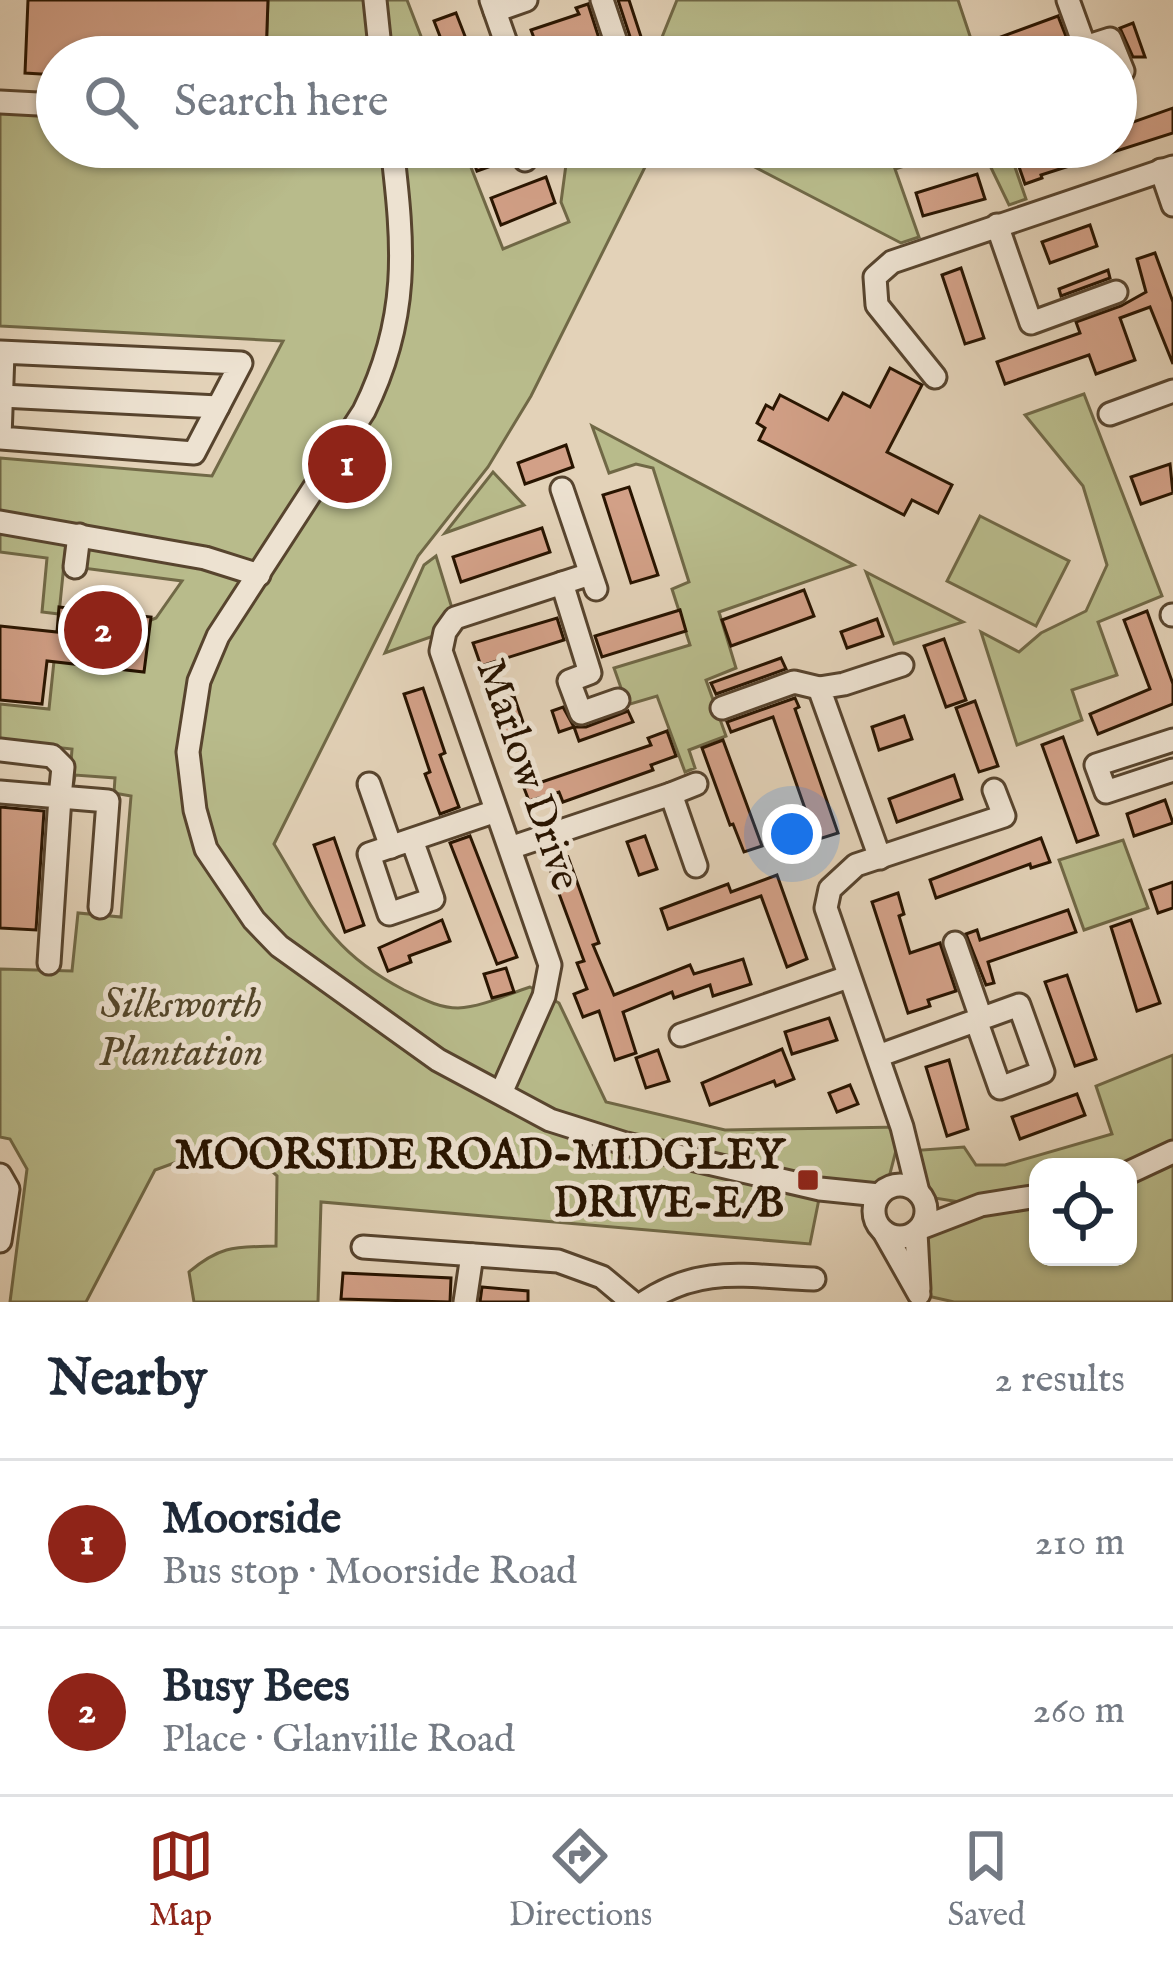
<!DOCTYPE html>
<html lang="en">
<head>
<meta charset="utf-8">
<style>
	:root { --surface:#fff; --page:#f2f2f3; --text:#1f2937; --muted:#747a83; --line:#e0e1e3; --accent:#8f2418 }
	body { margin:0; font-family:"IM FELL English",serif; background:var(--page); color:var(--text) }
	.controls { position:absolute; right:36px; bottom:36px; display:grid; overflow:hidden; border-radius:24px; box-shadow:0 3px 9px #0004 }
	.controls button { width:108px; height:108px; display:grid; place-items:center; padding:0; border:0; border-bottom:3px solid var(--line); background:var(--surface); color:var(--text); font:60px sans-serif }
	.you { position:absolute; left:792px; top:834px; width:42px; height:42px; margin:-30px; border:9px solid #fff; border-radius:50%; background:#1a73e8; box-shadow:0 0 0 18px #1a73e833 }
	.badge { display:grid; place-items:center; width:78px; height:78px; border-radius:50%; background:var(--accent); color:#fff; font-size:39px; font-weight:700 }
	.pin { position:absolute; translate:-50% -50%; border:6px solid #fff; box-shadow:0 3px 12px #0006 }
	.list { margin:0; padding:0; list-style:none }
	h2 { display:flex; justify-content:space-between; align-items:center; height:156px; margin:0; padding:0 48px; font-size:51px }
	h2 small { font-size:39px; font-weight:400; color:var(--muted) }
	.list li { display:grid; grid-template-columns:78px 1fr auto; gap:36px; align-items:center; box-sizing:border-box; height:168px; padding:0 48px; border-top:3px solid var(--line) }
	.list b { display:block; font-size:45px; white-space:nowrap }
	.list p { margin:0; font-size:39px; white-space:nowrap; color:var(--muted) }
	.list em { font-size:39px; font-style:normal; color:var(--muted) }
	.icon { flex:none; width:66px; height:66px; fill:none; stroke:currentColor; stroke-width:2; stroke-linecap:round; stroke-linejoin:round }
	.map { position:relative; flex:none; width:1173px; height:1302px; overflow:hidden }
	.search { position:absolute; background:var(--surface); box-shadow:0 3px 9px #0004; left:36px; right:36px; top:36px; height:132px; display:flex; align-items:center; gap:30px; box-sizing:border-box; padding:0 42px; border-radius:66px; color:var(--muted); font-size:45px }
	.sheet { height:492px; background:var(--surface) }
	nav { display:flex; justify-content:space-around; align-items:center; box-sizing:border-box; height:168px; border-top:3px solid var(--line); background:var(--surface); font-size:33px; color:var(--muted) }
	nav a { display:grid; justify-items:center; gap:6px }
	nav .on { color:var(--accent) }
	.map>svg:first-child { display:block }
	.green { fill:#b8bb8b; stroke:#706846; stroke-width:3; fill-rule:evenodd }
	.building { fill:#d2a087; stroke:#281400; stroke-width:3 }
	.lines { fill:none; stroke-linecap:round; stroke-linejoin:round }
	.minor-casing { stroke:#57442e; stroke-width:27 }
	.minor { stroke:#ede2d1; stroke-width:21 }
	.poi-dot { fill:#8f2418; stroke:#ede2d1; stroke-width:4.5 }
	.labels { text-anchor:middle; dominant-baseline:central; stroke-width:10; stroke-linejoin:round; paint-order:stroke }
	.street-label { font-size:42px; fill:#281400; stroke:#ede2d1 }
	.park-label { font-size:42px; font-style:italic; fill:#53462a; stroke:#ede2d1 }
	.poi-label { font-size:42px; font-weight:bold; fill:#281400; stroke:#ede2d1; text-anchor:end }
</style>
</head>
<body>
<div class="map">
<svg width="1173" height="1302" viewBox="0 0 1173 1302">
	<rect width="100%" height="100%" fill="#e3d2b8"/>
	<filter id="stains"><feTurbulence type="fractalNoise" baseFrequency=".00167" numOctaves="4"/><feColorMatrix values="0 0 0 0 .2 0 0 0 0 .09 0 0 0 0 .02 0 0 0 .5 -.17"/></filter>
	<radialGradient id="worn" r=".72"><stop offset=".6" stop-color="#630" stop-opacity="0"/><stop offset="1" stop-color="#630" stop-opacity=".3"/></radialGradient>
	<g class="green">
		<path d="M268,0H407L429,57H266Z"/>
		<path d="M677,0H958L977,57H646L656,52Z"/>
		<path d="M0,107L57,110V147H463L503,249L569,222L561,202L567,157L593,147H655L531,396L488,467L418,556L274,844C316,913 330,951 404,990C421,998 438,1008 458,1008C482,1007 508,994 530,987L559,1003L606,1102L725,1130L902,1127L886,1189H821L810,1244L321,1202L318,1302H194L189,1272C221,1245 236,1247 276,1246L277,1176L237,1140L155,1170L86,1302H10L27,1169L10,1139L0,1137V969L72,971L78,913L121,917L131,796L114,793L115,778L75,775L73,788L69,787L72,749L0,741V704L49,709L54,661L156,618L182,581L75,567L79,535L0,521V458L212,476L283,341L0,326Z"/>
		<path d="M716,147H963L895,169L919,237L901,243Z"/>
		<path d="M981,147H1008L1026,199L1009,205Z"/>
		<path d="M1084,394L1162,596L1098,622L1117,675L1072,690L1082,720L1017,745L981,632L1019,652L1041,633L1086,611L1107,565L1083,486L1025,415Z"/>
		<path d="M592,426L854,565L719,612L736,668L706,680L726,736L689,750L695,768L685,772L657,696L627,705L614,668L690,645L672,589L689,582L653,468L636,464L609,473Z"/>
		<path d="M493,472L524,505L445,533Z"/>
		<path d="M980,516L1069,561L1036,626L947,581Z"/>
		<path d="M0,532L66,544L59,614L42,612L47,558L0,552Z"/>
		<path d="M436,556L455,618L445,632L385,653L424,565Z"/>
		<path d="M866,572L963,622L894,644Z"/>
		<path d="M1123,840L1148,908L1084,930L1059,860Z"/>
		<path d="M1173,1055V1302H954L919,1294L916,1232L978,1205L922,1196L908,1151L964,1147L976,1165H1005L1112,1134L1096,1086ZM1038,1167H1128V1257H1038Z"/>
	</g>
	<g class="building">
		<path d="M28,0H268L266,57H57V75L25,73Z"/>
		<path d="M618,0H629L645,49L635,52Z"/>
		<path d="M588,4L604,54L541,57L531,30L579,14L576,8Z"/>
		<path d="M456,13L470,49L448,57L434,21Z"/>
		<path d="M1058,16L1074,57H952V55Z"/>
		<path d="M1133,23L1145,57H1133L1120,28Z"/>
		<path d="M1173,108V133L1041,175L1042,178L1025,184L1017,161L1055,147H1116V128Z"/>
		<path d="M468,147H484L491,166L477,171Z"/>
		<path d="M977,174L985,199L923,216L916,193Z"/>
		<path d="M546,177L555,203L501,225L491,198Z"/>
		<path d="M1090,225L1097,246L1050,263L1042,242Z"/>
		<path d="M1155,253L1173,302V364L1150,307L1120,318L1135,360L1096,374L1089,355L1005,384L997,362L1080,333L1076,322L1121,306L1146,292L1137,259Z"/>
		<path d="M961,268L984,338L965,344L942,275Z"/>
		<path d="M1108,270L1110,278L1061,296L1059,289Z"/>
		<path d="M890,368L922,385L887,452L952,485L938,513L912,500L904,515L759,440L765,428L757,423L766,405L773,409L780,395L828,420L843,393L870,407Z"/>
		<path d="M566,445L573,467L525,484L518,463Z"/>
		<path d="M1170,464L1173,493L1141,504L1131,477Z"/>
		<path d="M629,487L658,575L631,583L603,495Z"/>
		<path d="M542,528L550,552L461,582L453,557Z"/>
		<path d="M804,590L814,616L731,646L722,620Z"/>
		<path d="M59,607L151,617L144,672L47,661L42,704L0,700V626L57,632Z"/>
		<path d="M680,610L686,631L602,657L595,636Z"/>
		<path d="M1147,611L1173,684V704L1098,734L1090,714L1150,689L1124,620Z"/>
		<path d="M557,618L564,640L481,666L473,643Z"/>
		<path d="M877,619L883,636L847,648L841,632Z"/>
		<path d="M944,639L966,700L946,707L924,646Z"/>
		<path d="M781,658L786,669L716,694L711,683Z"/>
		<path d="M423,688L445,753L440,755L459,807L440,814L425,774L430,772L404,694Z"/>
		<path d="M514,696L526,731L504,738L493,704Z"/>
		<path d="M795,698L799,707L795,709L838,833L816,840L773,717L731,732L727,722Z"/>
		<path d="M975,701L998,766L979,772L956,708Z"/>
		<path d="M563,707L574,727L559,732L552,711Z"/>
		<path d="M628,711L633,722L579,741L574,727H586Z"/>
		<path d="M904,716L912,739L879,750L872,727Z"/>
		<path d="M667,731L676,756L651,765L653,770L563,802L559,792L529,801L524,788L651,745L648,738Z"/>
		<path d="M1063,737L1098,835L1077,842L1042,745Z"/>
		<path d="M723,740L762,846L744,852L733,824L730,825L702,748Z"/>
		<path d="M954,775L962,799L897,822L889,799Z"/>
		<path d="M1165,800L1173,823L1134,836L1127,814Z"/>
		<path d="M0,807L44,811L36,930L0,928Z"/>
		<path d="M470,836L517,957L497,964L450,843Z"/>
		<path d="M645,836L657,869L639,875L627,842Z"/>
		<path d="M334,838L364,925L345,932L314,845Z"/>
		<path d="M1041,838L1050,862L1031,868L1030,864L936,898L930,880Z"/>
		<path d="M568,857L599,943L593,945L614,995L690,965L694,974L743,959L751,984L713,996L710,985L674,998L672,992L623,1012L636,1053L615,1060L599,1011L583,1017L574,994L587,989L577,963L584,961L548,864Z"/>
		<path d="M777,875L807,959L787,967L761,896L668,929L661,909L728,884L731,892Z"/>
		<path d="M1173,882V908L1158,913L1150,890Z"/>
		<path d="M898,893L904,914L899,916L910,953L940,943L956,991L928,1000L930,1006L908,1013L872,902Z"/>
		<path d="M1068,910L1076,932L988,962L994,983L986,985L966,934L977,930L980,940Z"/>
		<path d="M442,920L450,941L409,956L411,962L388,971L379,948Z"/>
		<path d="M1131,920L1160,1003L1137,1011L1111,927Z"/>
		<path d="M506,968L514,992L492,998L484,974Z"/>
		<path d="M1067,975L1096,1059L1075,1066L1045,982Z"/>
		<path d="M829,1018L837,1040L792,1054L785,1032Z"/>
		<path d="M782,1049L794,1079L776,1086L774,1081L710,1105L702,1083Z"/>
		<path d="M658,1050L669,1081L646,1088L636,1058Z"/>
		<path d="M949,1060L968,1129L947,1136L926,1067Z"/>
		<path d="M850,1085L858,1104L837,1112L829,1093Z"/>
		<path d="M1077,1094L1085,1115L1020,1139L1012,1117Z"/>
		<path d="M343,1273L451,1278L450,1302L341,1299Z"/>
		<path d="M482,1287L528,1291V1302H480Z"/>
	</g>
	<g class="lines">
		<g class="minor-casing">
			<g id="minor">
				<path d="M375,0L381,57"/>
				<path d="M491,0L511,57"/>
				<path d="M602,0L621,57"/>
				<path d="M1068,0L1085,47L1110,39L1123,71L1116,74"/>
				<path d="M495,11L526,0"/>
				<path d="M0,102L57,105"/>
				<path d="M392,147C404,247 410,318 364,411L218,636L199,681L188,752L195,810L206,849L254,920L279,946L438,1060L550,1120L626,1144L820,1189L879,1195"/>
				<path d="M520,147L525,160"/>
				<path d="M1161,170L1173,205"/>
				<path d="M997,225L1031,323L1116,292"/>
				<path d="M0,352L241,363L194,453L0,438L3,353"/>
				<path d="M935,377L877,305L875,277L892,262L1173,167"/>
				<path d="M2,396L218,407"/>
				<path d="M1110,414L1173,391"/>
				<path d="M562,489L596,589"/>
				<path d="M0,522L205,558L259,575"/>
				<path d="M75,567L79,535"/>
				<path d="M562,583L590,673L569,681L581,713L618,700"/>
				<path d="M1172,615H1173"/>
				<path d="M722,708L794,682L819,688"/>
				<path d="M1173,740L1096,765L1106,792L1173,770"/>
				<path d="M0,750L52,756L63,767L60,797L108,801L100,907"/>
				<path d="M369,784L391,847"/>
				<path d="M0,792L60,797L49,963"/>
				<path d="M671,794L696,784"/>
				<path d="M412,840L433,899L389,914L369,854L496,811"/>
				<path d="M510,848L671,794L696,866"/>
				<path d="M880,858L819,688L844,684L902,665"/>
				<path d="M955,943L981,1018"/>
				<path d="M681,1035L848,977"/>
				<path d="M878,1056L1019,1005L1043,1072L1000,1088L976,1020"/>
				<path d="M501,1093L544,996L550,965L441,651L445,632L455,618L590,574"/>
				<path d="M1128,1173L1173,1152"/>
				<path d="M0,1175L8,1189L0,1241"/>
				<circle cx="900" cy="1211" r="26"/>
				<path d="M918,1192L902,1127L826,908L830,889L856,865L1004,816L994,790"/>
				<path d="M921,1228L981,1205L1038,1196"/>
				<path d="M884,1232L919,1294"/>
				<path d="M916,1232L919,1289"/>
				<path d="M363,1247L558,1261L602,1277L632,1302"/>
				<path d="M465,1302L472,1255"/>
				<path d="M645,1302C703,1264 748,1277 814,1279"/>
			</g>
		</g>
		<use href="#minor" class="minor"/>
	</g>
	<rect class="poi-dot" x="796" y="1168" width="24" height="24" rx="6"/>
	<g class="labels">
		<g class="street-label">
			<text transform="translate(527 775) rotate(71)">Marlow Drive</text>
		</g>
		<g class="park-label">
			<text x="181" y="1005">Silksworth<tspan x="181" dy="48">Plantation</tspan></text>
		</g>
		<g class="poi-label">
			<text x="784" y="1156">MOORSIDE ROAD-MIDGLEY<tspan x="784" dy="48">DRIVE-E/B</tspan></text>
		</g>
	</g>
	<rect width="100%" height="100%" filter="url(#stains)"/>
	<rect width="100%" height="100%" fill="url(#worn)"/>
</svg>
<div class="controls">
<button><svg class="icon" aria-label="locate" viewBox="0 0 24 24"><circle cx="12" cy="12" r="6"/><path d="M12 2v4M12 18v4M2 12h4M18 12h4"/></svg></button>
</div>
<div class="you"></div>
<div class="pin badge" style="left:347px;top:464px">1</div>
<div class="pin badge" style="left:103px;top:630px">2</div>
<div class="search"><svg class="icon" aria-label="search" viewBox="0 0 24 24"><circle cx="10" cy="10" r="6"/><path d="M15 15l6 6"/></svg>Search here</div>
</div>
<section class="sheet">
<h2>Nearby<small>2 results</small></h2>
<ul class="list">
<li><span class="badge">1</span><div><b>Moorside</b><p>Bus stop · Moorside Road</p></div><em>210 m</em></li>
<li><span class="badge">2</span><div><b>Busy Bees</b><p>Place · Glanville Road</p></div><em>260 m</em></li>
</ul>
</section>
<nav>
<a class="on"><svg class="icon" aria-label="map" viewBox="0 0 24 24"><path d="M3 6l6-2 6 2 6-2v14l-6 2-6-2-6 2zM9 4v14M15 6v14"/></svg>Map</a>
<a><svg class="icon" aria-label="directions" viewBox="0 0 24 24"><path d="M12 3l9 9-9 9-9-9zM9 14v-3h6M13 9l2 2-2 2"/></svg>Directions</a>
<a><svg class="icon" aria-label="saved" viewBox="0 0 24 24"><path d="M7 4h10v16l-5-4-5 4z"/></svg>Saved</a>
</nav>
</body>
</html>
